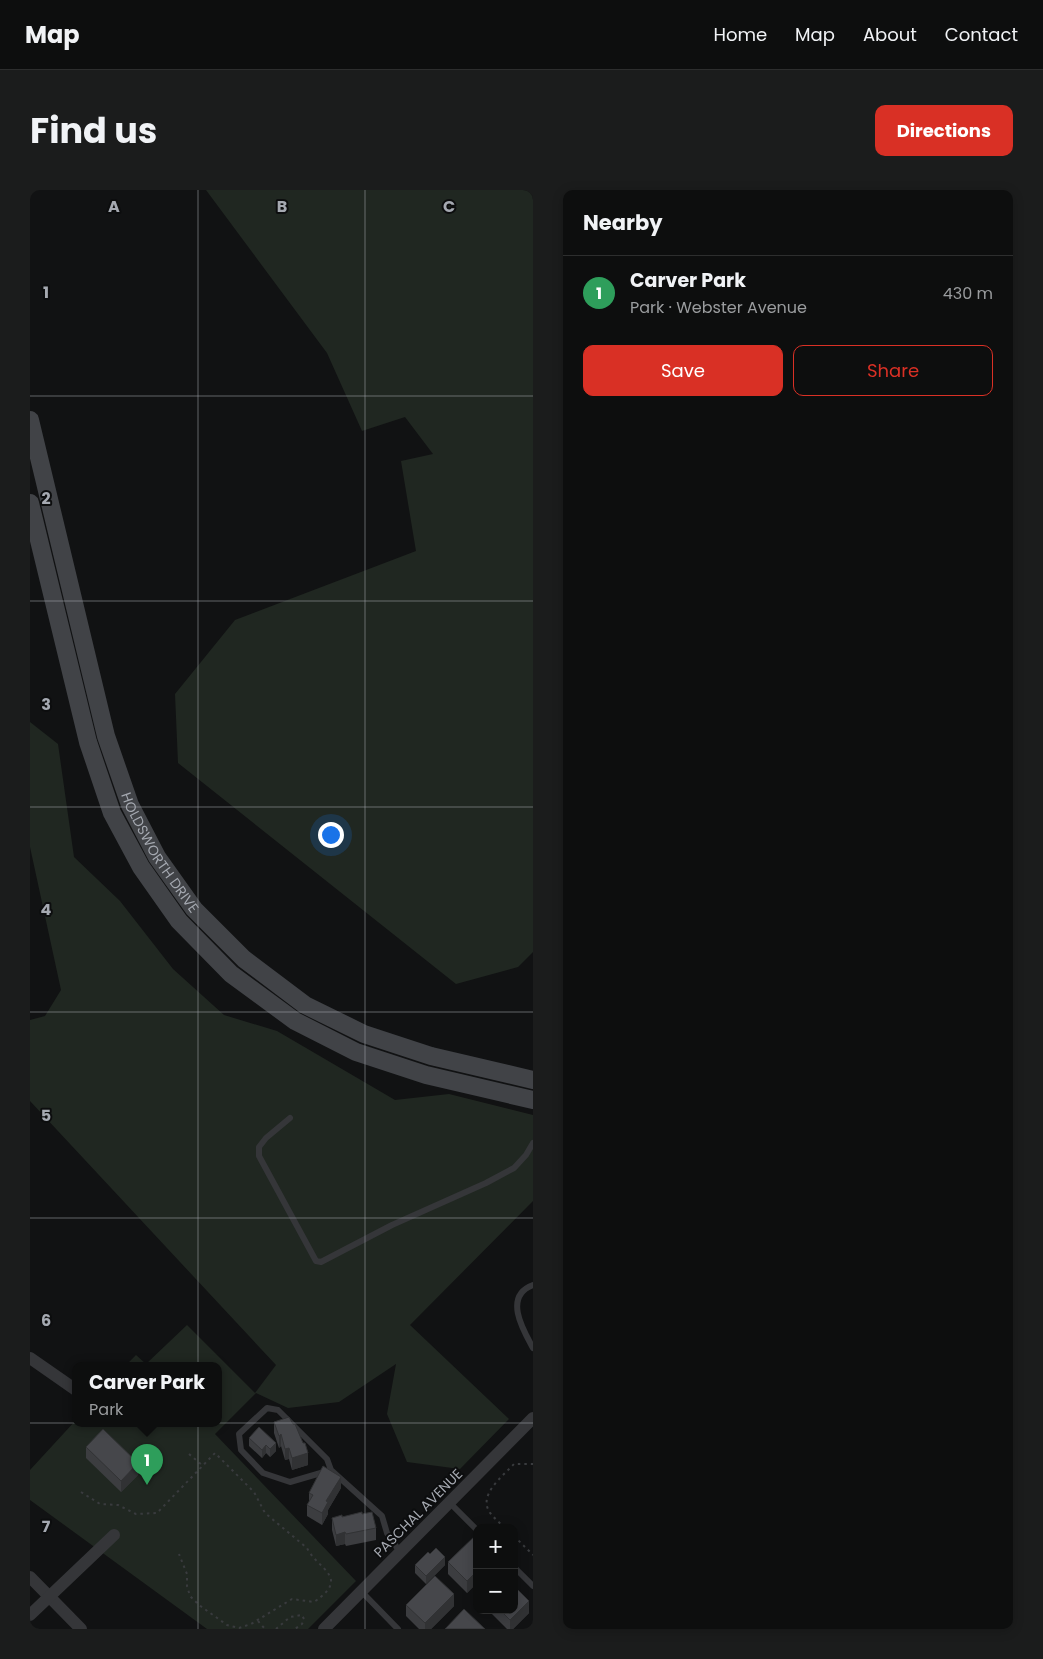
<!DOCTYPE html>
<html lang="en">
<head>
<meta charset="utf-8">
<style>
	:root { --surface:#0d0e0e; --page:#1b1c1c; --text:#f1f3f6; --muted:#9a9c9e; --line:#2d2e2e; --accent:#d93025 }
	body { margin:0; font-family:Poppins,sans-serif; background:var(--page); color:var(--text) }
	.controls { position:absolute; right:15px; bottom:15px; display:grid; overflow:hidden; border-radius:10px; box-shadow:0 2px 12px #0003 }
	.controls button { width:45px; height:45px; display:grid; place-items:center; padding:0; border:0; border-bottom:1px solid var(--line); background:var(--surface); color:var(--text); font:25px sans-serif }
	.you { position:absolute; left:300px; top:644px; width:18px; height:18px; margin:-12px; border:4px solid #fff; border-radius:50%; background:#1a73e8; box-shadow:0 0 0 8px #1a73e833 }
	.badge { display:grid; place-items:center; width:32px; height:32px; border-radius:50%; background:var(--accent); color:#fff; font-size:16px; font-weight:700 }
	.pin { position:absolute; translate:-50% -41px; filter:drop-shadow(0 1px 2px #0008) }
	.pin::after { content:''; position:absolute; top:26px; width:18px; height:15px; background:inherit; clip-path:polygon(0 0,100% 0,50% 100%) }
	.popup { position:absolute; left:42px; top:1172px; width:150px; height:65px; box-sizing:border-box; display:grid; place-content:center; border-radius:10px; background:var(--surface); filter:drop-shadow(0 1px 4px #0005); font-size:16px; white-space:nowrap; color:var(--muted) }
	.popup b { font-size:19px; color:var(--text) }
	.popup::after { content:''; position:absolute; left:50%; top:100%; margin-left:-10px; border:10px solid transparent; border-top-color:var(--surface) }
	.list { margin:0; padding:0; list-style:none }
	h2 { display:flex; justify-content:space-between; align-items:center; height:65px; margin:0; padding:0 20px; font-size:21px }
	h2 small { font-size:16px; font-weight:400; color:var(--muted) }
	.list li { display:grid; grid-template-columns:32px 1fr auto; gap:15px; align-items:center; box-sizing:border-box; height:75px; padding:0 20px; border-top:1px solid var(--line) }
	.list b { display:block; font-size:19px; white-space:nowrap }
	.list p { margin:0; font-size:16px; white-space:nowrap; color:var(--muted) }
	.list em { font-size:16px; font-style:normal; color:var(--muted) }
	.actions { display:flex; gap:10px; padding:15px 20px }
	.actions a { flex:1; padding:11px 0; border:1px solid var(--accent); border-radius:10px; text-align:center; font-size:18px; color:var(--accent) }
	.actions .main { background:var(--accent); color:#fff }
	.map { position:relative; flex:none; width:503px; height:1439px; overflow:hidden; border-radius:10px }
	header { display:flex; align-items:center; gap:30px; box-sizing:border-box; height:70px; padding:0 25px; background:var(--surface); border-bottom:1px solid var(--line) }
	header strong { font-size:24px }
	nav { display:flex; gap:28px; margin-inline-start:auto; font-size:18px }
	.intro { display:flex; align-items:center; justify-content:space-between; box-sizing:border-box; height:120px; padding:0 30px }
	h1 { margin:0; font-size:35px }
	.button { padding:12px 22px; border-radius:10px; background:var(--accent); color:#fff; font-size:18px; font-weight:700 }
	main { display:flex; gap:30px; padding:0 30px }
	aside { flex:1; background:var(--surface); border-radius:10px; box-shadow:0 2px 12px #0003 }
	.map>svg:first-child { display:block }
	.green { fill:#202721 }
	.lines { fill:none; stroke-linecap:round; stroke-linejoin:round }
	.path { stroke:#393b3e; stroke-width:2; stroke-dasharray:2.5 4; stroke-linecap:butt }
	.service { stroke:#353639; stroke-width:6 }
	.minor { stroke:#353639; stroke-width:12 }
	.secondary { stroke:#414347; stroke-width:18 }
	.wall { fill:#3c3d40 }
	.shaded-wall { fill:#313234 }
	.building { fill:#46474b; stroke:#313234 }
	.grid { fill:none; stroke:#a5a9b1; stroke-width:1; stroke-opacity:0.55 }
	.labels { text-anchor:middle; dominant-baseline:central; stroke-width:4; stroke-linejoin:round; paint-order:stroke }
	.street-label { font-size:14px; fill:#a5a9b1; stroke:#0c0d0e }
	.grid-label { font-size:16px; text-anchor:middle; font-weight:bold; fill:#a5a9b1; stroke:#0c0d0e; stroke-width:4; stroke-linejoin:round; paint-order:stroke }
</style>
</head>
<body>
<header>
<strong>Map</strong>
<nav><a>Home</a><a>Map</a><a>About</a><a>Contact</a></nav>
</header>
<div class="intro"><h1>Find us</h1><a class="button">Directions</a></div>
<main>
<div class="map">
<svg width="503" height="1439" viewBox="0 0 503 1439">
	<rect width="100%" height="100%" fill="#111213"/>
	<g class="green">
		<path d="M176,0H503V762L488,777L426,794L148,573L145,504L205,430L386,361L371,271L403,264L375,227L332,241L297,163Z"/>
		<path d="M0,532L28,554L44,667L90,711L143,779L194,825L247,841L365,910L419,904L503,925V1011L380,1135L479,1229L430,1279L377,1272L357,1224L366,1174L309,1212L258,1218L226,1203L185,1244L326,1391L278,1439H177L0,1310V1280L46,1230V1234H188V1176H95L106,1165L116,1174L157,1135L225,1203L246,1175L0,911V830L15,826L31,800L0,657Z"/>
	</g>
	<g class="lines">
		<g class="path">
			<path d="M159,1264L172,1275"/>
			<path d="M51,1302L70,1314L88,1315L106,1324L127,1323L185,1263L224,1302L235,1323L277,1358C288,1380 321,1387 284,1412L262,1409L221,1434L209,1438L197,1435L169,1415L160,1406L157,1396V1384L149,1364"/>
			<path d="M475,1338C470,1333 465,1329 461,1324C446,1306 473,1286 484,1274H503"/>
			<path d="M484,1346L503,1365"/>
			<path d="M228,1431L235,1439"/>
			<path d="M246,1439L260,1427L272,1425L274,1429L272,1434L265,1439"/>
		</g>
		<g class="service">
			<path d="M260,928L236,948L229,957V966L286,1071L291,1072L362,1035L456,993L484,978L496,965L503,953"/>
			<path d="M503,1095C473,1106 493,1140 503,1158"/>
			<path d="M301,1280L260,1292L233,1283L211,1260L209,1244L237,1218L248,1220L297,1269L301,1280L352,1326L357,1343L370,1362"/>
			<path d="M419,1312L447,1340"/>
			<path d="M484,1377L503,1396"/>
			<path d="M331,1401L368,1439"/>
		</g>
		<g class="minor">
			<path d="M0,1168L46,1200"/>
			<path d="M0,1387L51,1439"/>
			<path d="M0,1425L84,1345"/>
			<path d="M294,1439L503,1228"/>
		</g>
		<g class="secondary">
			<path id="s1" d="M0,230L76,546L100,615L127,667L164,719L214,769L275,815L334,844L401,866L503,890"/>
			<path d="M0,313L58,552L82,623L111,677L149,731L201,784L265,831L326,862L396,885L503,910"/>
		</g>
	</g>
	<g class="wall">
		<path d="M244,1232L263,1234L278,1275L262,1280L259,1269L255,1270L251,1256L249,1258L244,1243Z"/>
		<path d="M229,1237L246,1261L240,1267L236,1263L232,1268L219,1256V1248Z"/>
		<path d="M56,1257L108,1285L91,1302L56,1268Z"/>
		<path d="M311,1298L298,1320V1324L292,1335L277,1326V1315L279,1312V1303Z"/>
		<path d="M332,1324L346,1338V1350L316,1356L315,1354L306,1356L302,1340V1328Z"/>
		<path d="M447,1344V1393L437,1403L418,1384V1372Z"/>
		<path d="M385,1375H415L396,1394L385,1383Z"/>
		<path d="M376,1415L424,1416L401,1439H389L376,1426Z"/>
		<path d="M458,1420H484L499,1423L483,1439H477Z"/>
	</g>
	<g class="shaded-wall">
		<path d="M251,1244V1256L249,1258V1246Z"/>
		<path d="M246,1253V1261L240,1267V1259Z"/>
		<path d="M236,1255V1263L232,1268V1260Z"/>
		<path d="M259,1258V1269L255,1270V1259Z"/>
		<path d="M278,1263V1275L262,1280V1268Z"/>
		<path d="M108,1273V1285L91,1302V1291Z"/>
		<path d="M311,1287V1298L298,1320V1324L292,1335V1323L296,1311Z"/>
		<path d="M315,1342V1354L306,1356V1345Z"/>
		<path d="M415,1367V1375L396,1394V1386Z"/>
		<path d="M447,1381V1393L437,1403V1391Z"/>
		<path d="M424,1404V1416L401,1439H395V1433Z"/>
		<path d="M499,1411V1423L483,1439H480V1430Z"/>
	</g>
	<g class="building">
		<path d="M259,1227L263,1234H265L273,1253H275L278,1263L262,1268L259,1258L255,1259L251,1244L249,1246L244,1232Z"/>
		<path d="M229,1237L246,1253L240,1259L236,1255L232,1260L219,1248Z"/>
		<path d="M73,1239L108,1273L91,1291L56,1257Z"/>
		<path d="M293,1276L311,1287L296,1311L298,1312L292,1323L277,1315L283,1305L279,1303Z"/>
		<path d="M332,1322V1324L342,1322L346,1338L316,1344L315,1342L306,1345L302,1328L312,1325V1327Z"/>
		<path d="M447,1344V1381L437,1391L418,1372Z"/>
		<path d="M406,1358L415,1367L396,1386L385,1375L398,1362L400,1364Z"/>
		<path d="M405,1386L424,1404L395,1433L376,1415Z"/>
		<path d="M484,1396L499,1411L480,1430L470,1420H484Z"/>
		<path d="M434,1419L455,1439H415Z"/>
	</g>
	<path class="grid" d="M168,0V1439M335,0V1439M0,206H503M0,411H503M0,617H503M0,822H503M0,1028H503M0,1233H503"/>
	<g class="labels">
		<g class="street-label">
			<text stroke="none"><textPath href="#s1" startOffset="454">HOLDSWORTH DRIVE</textPath></text>
			<text transform="translate(388 1323) rotate(-45)">PASCHAL AVENUE</text>
		</g>
	</g>
	<g class="grid-label">
		<text x="84" y="22">A</text>
		<text x="252" y="22">B</text>
		<text x="419" y="22">C</text>
		<text x="16" y="108">1</text>
		<text x="16" y="314">2</text>
		<text x="16" y="520">3</text>
		<text x="16" y="725">4</text>
		<text x="16" y="931">5</text>
		<text x="16" y="1136">6</text>
		<text x="16" y="1342">7</text>
	</g>
</svg>
<div class="controls">
<button>+</button>
<button>−</button>
</div>
<div class="you"></div>
<div class="pin badge" style="left:117px;top:1295px;background:#2e9e5b">1</div>
<div class="popup"><b>Carver Park</b>Park</div>
</div>
<aside>
<h2>Nearby<small></small></h2>
<ul class="list">
<li><span class="badge" style="background:#2e9e5b">1</span><div><b>Carver Park</b><p>Park · Webster Avenue</p></div><em>430 m</em></li>
</ul>
<div class="actions"><a class="main">Save</a><a>Share</a></div>
</aside>
</main>
</body>
</html>
